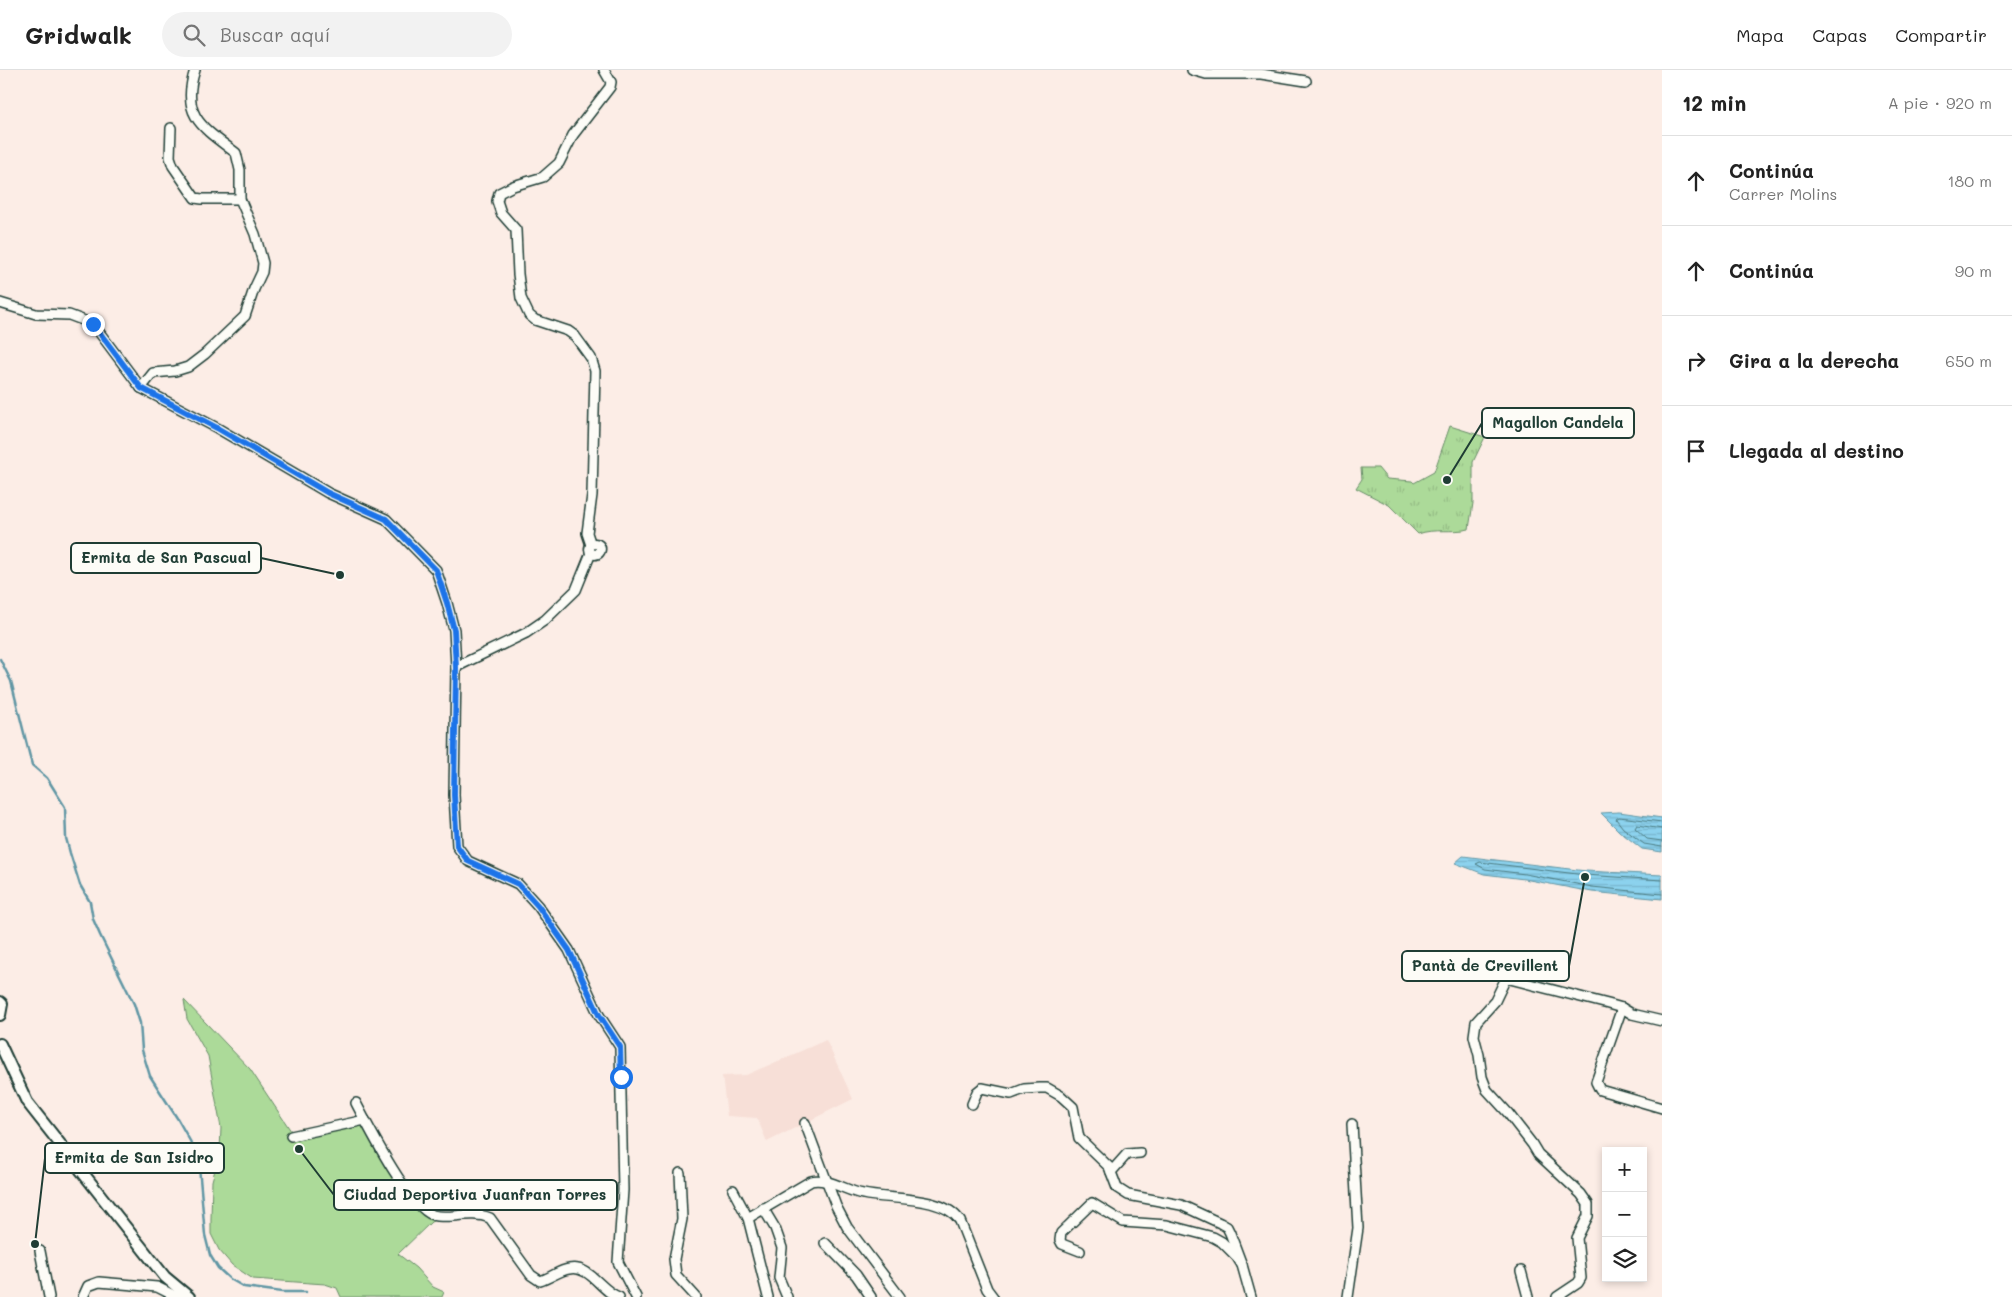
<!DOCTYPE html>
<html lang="es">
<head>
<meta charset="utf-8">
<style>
	:root { --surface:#fff; --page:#f2f2f2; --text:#222; --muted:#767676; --line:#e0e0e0 }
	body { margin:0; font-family:Mali,sans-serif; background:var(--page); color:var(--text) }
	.controls { position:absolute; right:15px; bottom:15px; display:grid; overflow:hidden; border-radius:0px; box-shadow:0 2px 8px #0003 }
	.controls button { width:45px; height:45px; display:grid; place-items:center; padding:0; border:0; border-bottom:1px solid var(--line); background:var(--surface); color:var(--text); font:25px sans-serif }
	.stop { position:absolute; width:15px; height:15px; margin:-11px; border:4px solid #1a73e8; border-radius:50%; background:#fff }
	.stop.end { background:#1a73e8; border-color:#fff; box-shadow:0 1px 5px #0008 }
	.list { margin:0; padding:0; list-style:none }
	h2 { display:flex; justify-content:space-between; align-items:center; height:65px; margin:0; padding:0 20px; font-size:21px }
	h2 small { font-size:16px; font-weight:400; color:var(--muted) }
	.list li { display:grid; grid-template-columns:32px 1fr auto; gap:15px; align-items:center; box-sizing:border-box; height:90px; padding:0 20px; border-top:1px solid var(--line) }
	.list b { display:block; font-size:19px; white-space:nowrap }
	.list p { margin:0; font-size:16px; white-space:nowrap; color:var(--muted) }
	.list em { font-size:16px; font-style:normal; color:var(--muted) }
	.icon { flex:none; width:28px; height:28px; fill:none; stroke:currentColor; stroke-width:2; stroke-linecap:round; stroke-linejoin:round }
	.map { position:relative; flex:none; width:1662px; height:1227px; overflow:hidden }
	header { display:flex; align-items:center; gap:30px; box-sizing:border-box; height:70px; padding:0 25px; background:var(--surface); border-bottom:1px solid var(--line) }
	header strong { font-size:24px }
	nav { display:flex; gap:28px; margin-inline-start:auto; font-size:18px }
	.search { width:350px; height:45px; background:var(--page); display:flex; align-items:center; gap:12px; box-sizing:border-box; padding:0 18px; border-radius:28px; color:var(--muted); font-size:19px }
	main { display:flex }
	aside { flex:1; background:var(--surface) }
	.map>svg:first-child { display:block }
	.built { fill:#f7dfd7 }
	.grass { fill:url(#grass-tufts); stroke:#668c66 }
	.pitch { fill:#acda99; stroke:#668c66 }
	.water { fill:url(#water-rules); stroke:#6096a4 }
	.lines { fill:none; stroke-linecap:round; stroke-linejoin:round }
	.shore { stroke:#4b797e; stroke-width:1 }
	.stream { stroke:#6096a4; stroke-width:2.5 }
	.minor-casing { stroke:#1f3d34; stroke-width:12 }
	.tertiary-casing { stroke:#1f3d34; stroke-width:14 }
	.minor { stroke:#fdfcf7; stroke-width:9 }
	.tertiary { stroke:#fdfcf7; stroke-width:10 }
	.route { stroke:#1a73e8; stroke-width:6 }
	.leader { fill:none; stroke:#1f3d34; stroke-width:2 }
	.callout-dot { fill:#1f3d34; stroke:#fdfcf7; stroke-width:2 }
	.callout { fill:#fdfcf7; stroke:#1f3d34; stroke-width:2 }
	.callout-label { font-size:15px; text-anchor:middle; font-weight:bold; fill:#1f3d34 }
</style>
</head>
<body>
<header>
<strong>Gridwalk</strong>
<div class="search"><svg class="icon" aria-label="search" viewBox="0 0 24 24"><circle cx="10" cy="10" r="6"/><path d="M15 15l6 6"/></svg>Buscar aquí</div>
<nav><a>Mapa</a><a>Capas</a><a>Compartir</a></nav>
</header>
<main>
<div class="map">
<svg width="1662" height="1227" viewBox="0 0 1662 1227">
	<defs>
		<pattern id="grass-tufts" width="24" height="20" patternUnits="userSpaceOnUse" patternTransform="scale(1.25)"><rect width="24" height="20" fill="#acda99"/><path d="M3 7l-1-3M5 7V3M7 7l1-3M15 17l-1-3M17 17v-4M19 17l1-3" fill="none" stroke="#94bc84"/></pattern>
		<pattern id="water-rules" width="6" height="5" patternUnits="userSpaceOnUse" patternTransform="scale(1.25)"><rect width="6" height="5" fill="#8cd2ee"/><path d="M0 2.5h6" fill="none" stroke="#78b5cd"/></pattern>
	</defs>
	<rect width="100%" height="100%" fill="#fcede6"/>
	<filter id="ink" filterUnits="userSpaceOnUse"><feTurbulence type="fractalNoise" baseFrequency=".02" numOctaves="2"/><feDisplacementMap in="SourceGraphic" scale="10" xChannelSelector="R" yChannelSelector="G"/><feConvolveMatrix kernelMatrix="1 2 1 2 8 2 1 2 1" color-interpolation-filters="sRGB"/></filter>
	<g filter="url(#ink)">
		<path class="built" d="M826,970L853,1029L767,1072L757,1048L727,1046L722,1006L746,1005Z"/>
		<path class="grass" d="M1450,356L1485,367L1473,392V433L1469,459C1452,463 1434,458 1418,464L1389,435L1356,418L1362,409L1361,398H1378L1387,409L1412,411L1414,413L1434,402Z"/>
		<path class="pitch" d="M184,930L250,999L295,1067L362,1053L374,1072L373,1076L376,1078L405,1120L440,1148L431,1152L398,1184L416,1198L433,1217L444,1222L442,1227H341L337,1218L325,1214L253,1209L232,1195L219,1180L211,1164V1149L212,1111L220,1081L221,1058L208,986L187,949Z"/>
		<g class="water">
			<path d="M1619,742L1662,748V782L1642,779L1619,761L1601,743Z"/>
			<path d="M1463,786L1586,801L1662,805V829L1592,822L1524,809L1484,804L1455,793Z"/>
		</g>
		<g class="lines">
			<g class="shore">
				<path d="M1662,752L1619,747L1616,749L1623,758L1644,774L1662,777"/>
				<path d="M1662,759L1637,755L1635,758L1647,769L1662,771"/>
				<path d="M1662,810L1585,805L1480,792L1476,794L1485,799L1525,804L1592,817L1662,824"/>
			</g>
			<path class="stream" d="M0,589L11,611L32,695L47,708L65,737L66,768L70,783L80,815L90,832L93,849L100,865L134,934L140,953L142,980L150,1006L177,1048L198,1085L205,1165L210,1185L218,1198L230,1209L244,1217L282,1222H306"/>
			<g class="minor-casing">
				<g id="minor">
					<path d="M1192,0L1206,4H1261L1306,11"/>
					<path d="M171,58L170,87L173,96L195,128L202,129H240"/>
					<path d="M0,233L36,244L69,245L93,254L141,318L217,358L328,423L386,449L436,500L447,533L454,560L456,597L454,725L457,776L468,791L518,814L538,836L569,880L599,945L620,977L623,1120L618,1192L636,1227"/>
					<path d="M141,318L153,303L175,301L188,297L205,284L245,246L254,219L262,202L263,193L255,164L240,129V100L236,83C203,58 180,46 195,0"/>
					<circle cx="595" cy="479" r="5.5"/>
					<path d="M591,475L587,463L592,425L595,301L591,288L575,266L568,261L535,250L529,245L521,228L518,204L516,160L501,143L497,131L499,123L513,116L543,107L559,93L573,65L610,17L611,12L604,0"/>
					<path d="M456,597L526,563L545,550L576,520L591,483"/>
					<path d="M1622,938L1596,1012L1600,1020L1662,1038"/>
					<path d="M356,1033C369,1058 409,1137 433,1145C449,1150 470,1140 490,1148L531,1205L540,1211C550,1208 560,1200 569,1199C591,1195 601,1222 619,1227"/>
					<path d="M972,1034L977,1022L982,1018L1011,1024L1024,1019L1040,1018H1047L1061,1026L1073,1037L1079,1068L1109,1097L1117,1118L1128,1125L1181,1135L1220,1153L1227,1157L1230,1163L1242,1195"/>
					<path d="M805,1053L836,1136L847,1157L900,1227"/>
					<path d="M291,1066L365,1050"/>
					<path d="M1111,1102L1127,1084L1140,1083"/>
					<path d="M680,1103L682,1149L674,1189L676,1205L696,1227"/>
					<path d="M733,1120L748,1148L768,1227"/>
					<path d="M763,1138L775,1158L782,1178L779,1208L787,1227"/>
					<path d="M748,1148L811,1111C827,1107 846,1121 863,1124C889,1130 944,1125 960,1151L987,1219L993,1227"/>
					<path d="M825,1173L856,1205L871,1227"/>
					<path d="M40,1181L49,1227"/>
					<path d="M1080,1181L1062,1174L1060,1170L1061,1163L1092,1133L1123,1152L1167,1155L1213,1167L1222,1172L1237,1187L1242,1195L1251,1227"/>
					<path d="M1521,1201L1528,1227"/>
					<path d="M83,1227L88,1216L99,1212L157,1217L177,1227"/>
					<path d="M1348,1227L1358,1158L1352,1054"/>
					<path d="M1557,1227L1578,1213L1581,1208L1577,1168L1588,1146V1134L1581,1124L1538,1084L1532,1074L1508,1043L1487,1020L1482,1007L1479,985L1474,966L1476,952L1495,931L1506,908L1608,934L1622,938L1632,944L1662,951"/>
				</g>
			</g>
			<g class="tertiary-casing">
				<g id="tertiary">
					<path d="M0,932L2,934L0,945"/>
					<path d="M0,974L27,1032L165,1207L189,1227"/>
				</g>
			</g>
			<use href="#minor" class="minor"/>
			<use href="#tertiary" class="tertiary"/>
		</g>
	</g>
	<g class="lines" filter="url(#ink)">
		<path class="route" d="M93,254L141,318L217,358L328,423L386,449L436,500L447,533L454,560L456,598L454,725L457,776L468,791L518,814L538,836L569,880L599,945L620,977L621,1007"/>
	</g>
	<path class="leader" d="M1447 410L1482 353M340 505L261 488M1585 807L1569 896M35 1174L45 1088M299 1079L334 1125"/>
	<g class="callout-dot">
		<circle cx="1447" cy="410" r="5"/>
		<circle cx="340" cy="505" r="5"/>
		<circle cx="1585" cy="807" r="5"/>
		<circle cx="35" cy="1174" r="5"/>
		<circle cx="299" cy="1079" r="5"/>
	</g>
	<g class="callout">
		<rect x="1482" y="338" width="152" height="30" rx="5"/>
		<rect x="71" y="473" width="190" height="30" rx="5"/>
		<rect x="1402" y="881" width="167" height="30" rx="5"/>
		<rect x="45" y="1073" width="179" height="30" rx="5"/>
		<rect x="334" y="1110" width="283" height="30" rx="5"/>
	</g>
	<g class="callout-label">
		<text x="1558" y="358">Magallon Candela</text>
		<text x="166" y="493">Ermita de San Pascual</text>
		<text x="1485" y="901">Pantà de Crevillent</text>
		<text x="134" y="1093">Ermita de San Isidro</text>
		<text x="475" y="1130">Ciudad Deportiva Juanfran Torres</text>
	</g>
</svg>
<div class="controls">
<button>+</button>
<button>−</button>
<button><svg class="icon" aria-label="layers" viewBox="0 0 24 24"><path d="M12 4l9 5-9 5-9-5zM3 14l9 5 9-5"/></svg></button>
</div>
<div class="stop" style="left:621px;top:1007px"></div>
<div class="stop end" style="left:93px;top:254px"></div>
</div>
<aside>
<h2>12 min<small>A pie · 920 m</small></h2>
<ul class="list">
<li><svg class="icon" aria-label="ahead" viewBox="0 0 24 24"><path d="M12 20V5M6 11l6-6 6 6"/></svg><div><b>Continúa</b><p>Carrer Molins</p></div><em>180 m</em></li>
<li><svg class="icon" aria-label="ahead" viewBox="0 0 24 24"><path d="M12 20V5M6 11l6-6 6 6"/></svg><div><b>Continúa</b></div><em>90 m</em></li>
<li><svg class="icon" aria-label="right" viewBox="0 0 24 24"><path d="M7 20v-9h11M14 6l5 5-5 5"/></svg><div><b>Gira a la derecha</b></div><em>650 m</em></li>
<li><svg class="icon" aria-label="arrive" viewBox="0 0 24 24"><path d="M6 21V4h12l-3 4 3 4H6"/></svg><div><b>Llegada al destino</b></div></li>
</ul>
</aside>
</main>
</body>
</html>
